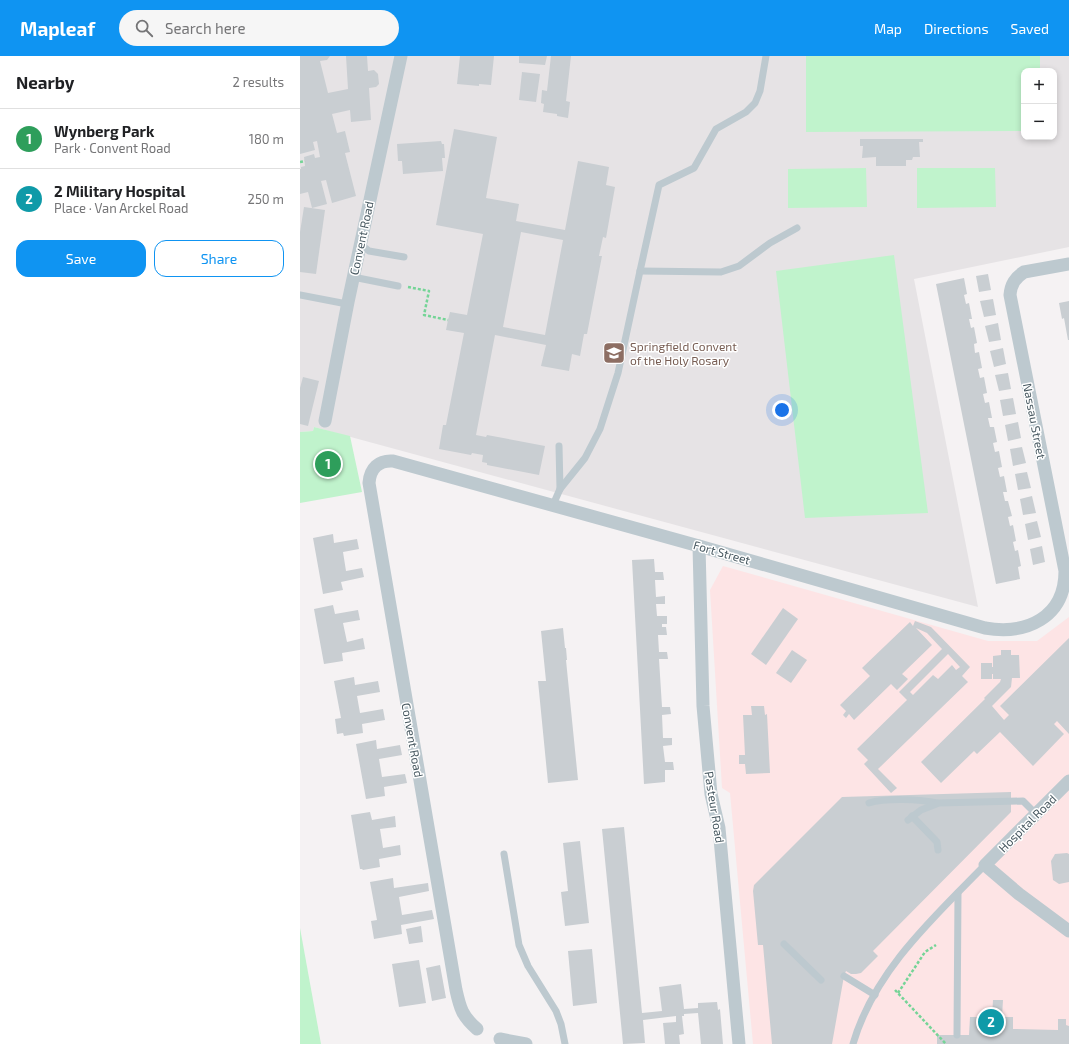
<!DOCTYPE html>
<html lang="en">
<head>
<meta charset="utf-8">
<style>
	:root { --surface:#fff; --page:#f6f6f6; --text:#202124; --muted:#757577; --line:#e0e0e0; --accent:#0f94f2 }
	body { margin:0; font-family:"Exo 2",sans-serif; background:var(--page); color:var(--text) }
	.controls { position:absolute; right:12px; top:12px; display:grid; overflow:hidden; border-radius:8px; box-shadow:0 2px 6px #0003 }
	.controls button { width:36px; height:36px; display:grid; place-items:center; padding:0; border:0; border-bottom:1px solid var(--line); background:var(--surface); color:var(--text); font:20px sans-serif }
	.you { position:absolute; left:482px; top:354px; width:14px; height:14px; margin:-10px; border:3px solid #fff; border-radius:50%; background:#1a73e8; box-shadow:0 0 0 6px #1a73e833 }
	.badge { display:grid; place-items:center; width:26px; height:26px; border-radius:50%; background:var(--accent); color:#fff; font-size:13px; font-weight:700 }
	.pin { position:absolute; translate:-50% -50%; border:2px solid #fff; box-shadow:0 1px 4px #0006 }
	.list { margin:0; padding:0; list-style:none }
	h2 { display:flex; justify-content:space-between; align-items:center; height:52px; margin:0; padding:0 16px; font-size:17px }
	h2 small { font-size:13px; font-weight:400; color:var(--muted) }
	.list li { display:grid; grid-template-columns:26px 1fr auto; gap:12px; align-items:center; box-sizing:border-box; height:60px; padding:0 16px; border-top:1px solid var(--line) }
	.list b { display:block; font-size:15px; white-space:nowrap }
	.list p { margin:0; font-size:13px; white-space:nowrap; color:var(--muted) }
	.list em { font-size:13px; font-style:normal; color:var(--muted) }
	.actions { display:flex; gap:8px; padding:12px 16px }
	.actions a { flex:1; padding:9px 0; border:1px solid var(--accent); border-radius:12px; text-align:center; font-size:14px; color:var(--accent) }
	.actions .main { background:var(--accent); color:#fff }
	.icon { flex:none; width:22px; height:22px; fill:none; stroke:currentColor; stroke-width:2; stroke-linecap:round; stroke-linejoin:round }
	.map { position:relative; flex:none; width:769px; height:988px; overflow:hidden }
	header { display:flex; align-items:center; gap:24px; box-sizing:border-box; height:56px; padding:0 20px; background:var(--accent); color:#fff }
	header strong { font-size:19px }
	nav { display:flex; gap:22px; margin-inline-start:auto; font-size:14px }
	.search { width:280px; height:36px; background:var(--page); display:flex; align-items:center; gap:10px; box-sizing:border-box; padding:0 14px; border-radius:22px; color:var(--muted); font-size:15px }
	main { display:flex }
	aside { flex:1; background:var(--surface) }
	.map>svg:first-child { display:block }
	.education { fill:#e6e3e5; fill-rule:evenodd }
	.medical { fill:#fde4e5 }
	.green { fill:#c0f3cc }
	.building { fill:#c9ced2; fill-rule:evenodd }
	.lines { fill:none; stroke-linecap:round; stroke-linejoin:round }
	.path { stroke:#75d497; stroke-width:2.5; stroke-dasharray:3 2; stroke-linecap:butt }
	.service { stroke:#bdc9cf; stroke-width:7 }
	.minor { stroke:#bdc9cf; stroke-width:13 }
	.labels { text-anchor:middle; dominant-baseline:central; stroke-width:3; stroke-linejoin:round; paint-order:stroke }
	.street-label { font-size:12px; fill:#485961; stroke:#fff }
	.education-label { font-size:12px; fill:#785e54; stroke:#fff; text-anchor:start }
</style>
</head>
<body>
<header>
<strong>Mapleaf</strong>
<div class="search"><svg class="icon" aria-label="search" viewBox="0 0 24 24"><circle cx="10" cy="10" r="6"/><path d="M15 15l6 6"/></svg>Search here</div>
<nav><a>Map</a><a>Directions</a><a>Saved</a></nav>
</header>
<main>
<aside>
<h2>Nearby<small>2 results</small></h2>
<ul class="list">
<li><span class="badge" style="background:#2e9e5b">1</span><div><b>Wynberg Park</b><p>Park · Convent Road</p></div><em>180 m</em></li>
<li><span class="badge" style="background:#0f9aa8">2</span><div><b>2 Military Hospital</b><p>Place · Van Arckel Road</p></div><em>250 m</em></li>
</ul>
<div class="actions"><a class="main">Save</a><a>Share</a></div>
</aside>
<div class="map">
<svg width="769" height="988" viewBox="0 0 769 988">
	<rect width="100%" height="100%" fill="#f5f2f3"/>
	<path class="education" d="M0,0H769V191L614,223L678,551L14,371L13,375L0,376ZM724,15H754V81H724Z"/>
	<path class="medical" d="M423,510L688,585H737L769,561V988H453L430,737L422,732L410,534Z"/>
	<g class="green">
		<path d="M506,0H740V15H724V75L506,76Z"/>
		<path d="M566,112L567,151L488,152V113Z"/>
		<path d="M617,112H695L696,151L617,152Z"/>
		<path d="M594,199L628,457L505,462L476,215Z"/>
		<path d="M14,371L50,380L62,436L0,447V376L13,375Z"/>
		<path d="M0,872L21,988H0Z"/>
	</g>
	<g class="building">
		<path d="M0,0H30L27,4L20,5L28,37L48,33L46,0H67L68,15L74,14L78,18L79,28L76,31L69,32L71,64L51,66L50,54L32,58L37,77L45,75L50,96L45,97L56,140L32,147L26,124L21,125L27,148L12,152L8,136L0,138V113H1V111L5,110L4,101L14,98L15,102L20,101L17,85L13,86L15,94L0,98Z"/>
		<path d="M160,0H194L191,29L179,28V30L157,28Z"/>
		<path d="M219,0H247L245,9L219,7Z"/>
		<path d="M251,0H271L266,45L270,46L268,62L257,60V58L243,56L244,48L241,47L242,34L247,35Z"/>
		<path d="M222,16L240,18L236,46L219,44Z"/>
		<path d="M154,73L197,81L186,142L219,148L216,165L265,174L278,105L309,111L306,129L315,131L306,182L303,181L299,200H302L287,278H284L280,300L272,298L269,315L241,310L246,289L195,279L176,379L186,381L187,379L245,390L239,419L187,409V407L182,406L183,399L172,397L171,399L139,393L143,369H146L164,277L146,274L148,264L150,256L167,259L183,178L136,169ZM221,176L263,184L245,279L203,271Z"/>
		<path d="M560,83H623V86H619L620,101H613L612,104H606V110H576V101L562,102L563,90H560Z"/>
		<path d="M141,85L142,88H144L145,102H142L143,115L103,118L102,105H98L97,88Z"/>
		<path d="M4,151L25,154L16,218L0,216V176Z"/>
		<path d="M688,218L691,234L679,236L676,220Z"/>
		<path d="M664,222L667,238L664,239L666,248L669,247L672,263H669L671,272L674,271L677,287L674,288L675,297L679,296L682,312L678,313L680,322L684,321L687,337L683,338L685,347L689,346L692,362H688L690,371H694L697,386L693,387L695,396L699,395L702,411L698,412L700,421L704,420L707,436H703L705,445H708L712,460L708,461L710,470L713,469L716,485L713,486L715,495L718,494L721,510L718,511L720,523L696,528L636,228Z"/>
		<path d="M693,243L696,259L684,261L680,245Z"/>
		<path d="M769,245V284H768L764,262L762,263L759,247Z"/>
		<path d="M698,267L701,284L689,286L685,270Z"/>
		<path d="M703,292L706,308L694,311L690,295Z"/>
		<path d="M708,317L711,333L699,335L695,319Z"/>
		<path d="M3,321L19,325L8,370L0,368V332Z"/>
		<path d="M713,342L716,358L703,360L700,344Z"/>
		<path d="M718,366L721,382L708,385L705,369Z"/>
		<path d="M722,391L726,407L713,410L710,393Z"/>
		<path d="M727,416L731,432L718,434L715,418Z"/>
		<path d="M732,440L736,457L723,459L720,443Z"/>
		<path d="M737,465L741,481L728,484L725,468Z"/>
		<path d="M33,478L34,487L57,483L59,493L43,496L46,515L62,512L64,521L41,526L43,534L23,538L13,482Z"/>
		<path d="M742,490L745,506L733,509L730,493Z"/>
		<path d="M354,503L355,516H363L364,524H355L356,541L365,540V548H356L357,560H367V568H362V571H366L367,579H358L359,596H367L368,603H359L362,651H370L371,658L362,659L363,682H372V689L363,690L365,706H373L374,714H365V726L344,728L332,504Z"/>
		<path d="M33,549L35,558L58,554L60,564L43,567L47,586L63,582L65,593L42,597L43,605L24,608L14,553Z"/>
		<path d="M483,552L498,563L466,609L451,598Z"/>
		<path d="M615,565L631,571L670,611L662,620L668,626L578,713L597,732L591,737L564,708L568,704L557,693L607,644L599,636L642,593L627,577L616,572L632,589L602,618L608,623L597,634L591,628L554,664L549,658L546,662L543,659L546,655L540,649L570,620L562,612L610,566L613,570ZM648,598L660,611L656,614L652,609L638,623L633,619L613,639L610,636Z"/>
		<path d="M263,572L265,592H266L267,604H266L278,724L248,727L238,625H246L241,575Z"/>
		<path d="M769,582V678L757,665L754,668L764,678L733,710L700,676L677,698L674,695L641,727L621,706L685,643L684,642L700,626L701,623H693V618H692V623H681V607H692V611H693V600L701,599V594H711V599H719L720,622H712L711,631L692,650L704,664L709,659L700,650Z"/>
		<path d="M492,594L507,604L491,627L476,617Z"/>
		<path d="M54,621L55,629L78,625L80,636L57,640L60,657L83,653L85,664L62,668L63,677L44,680L43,677L37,678L35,663L41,662L34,625Z"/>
		<path d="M451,650H464L465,659L467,658L470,717L446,718L445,708H439V699H445L443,659H452Z"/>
		<path d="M76,684L77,693L100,689L102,699L79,703L82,721L105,718L107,727L84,731L85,740L66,743L56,688Z"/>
		<path d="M711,736V756L573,895L578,900L561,917L556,918H551L546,915L544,920L532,988H472L463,889H458L453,835L454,829L542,741Z"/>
		<path d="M70,756L72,764L95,760L96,771L80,773L83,792L100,789L101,799L79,803L80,811L63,814L62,813H60L51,759Z"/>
		<path d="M324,771L342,957L362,955L359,931L381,928L384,953L398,952V947L417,946L418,954L420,953L423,988H401L398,957L384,958V960H382L384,978L379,979L380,988H365L363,967L376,966V960L343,964L345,987L323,988L302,773Z"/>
		<path d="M280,785L289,867L265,870L261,836L268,835L263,787Z"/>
		<path d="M767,797L769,798V826L759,828L753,824L751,805L755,798Z"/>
		<path d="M93,822L94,832L128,827L129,835L99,841L102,859L132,854L134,863L101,869L102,878L74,883L71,865L77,864L70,826Z"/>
		<path d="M121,870L123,886L109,888L106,873Z"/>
		<path d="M292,893L297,947L273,950L268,895Z"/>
		<path d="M119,904L126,947L99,951L92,908Z"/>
		<path d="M140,909L146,942L132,945L126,912Z"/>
		<path d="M693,944H703L702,961H713V973L758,974V963H766V969L769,970V988H637V979H669L670,961H692Z"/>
	</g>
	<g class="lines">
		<g class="path">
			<path d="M0,106L5,105"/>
			<path d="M108,231L129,235L124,259L148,264"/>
			<path d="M595,934L646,988"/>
			<path d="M598,937L625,896L636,889"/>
		</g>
		<g class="service">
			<path d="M62,186L64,191L69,195L104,201"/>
			<path d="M340,215L421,216L439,210L470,187L497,172"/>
			<path d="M53,221L98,230"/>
			<path d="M0,239L47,248"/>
			<path d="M259,390L260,433"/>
			<path d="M253,449L260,433L285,402L300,373L318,317L340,215L359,129L394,112L416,73L446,56L455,47L460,35L466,0"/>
			<path d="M569,747C585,742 620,743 637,747"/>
			<path d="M612,760L637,786L638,794"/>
			<path d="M608,764L621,754L639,747L723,745L736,758"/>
			<path d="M204,798L219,889L228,910L256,955L261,968L265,988"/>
			<path d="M484,888L521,924"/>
			<path d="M544,920L575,939"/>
			<path d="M657,979L658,837"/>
			<path d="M553,988C574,915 634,861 685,809"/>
		</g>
		<g class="minor">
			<path d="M25,365L48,246L101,0"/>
			<path d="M399,490L403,650L411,738L419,772L439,988"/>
			<path d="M769,725L685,809L719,838L769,875"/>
			<path d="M177,973C162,960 160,952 156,934L69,427C70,412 79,404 93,405L399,490L685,572C726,579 765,562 765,515L710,239C711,228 715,222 724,216L769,208"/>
			<path d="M200,983L226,988"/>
		</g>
	</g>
	<defs>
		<g id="school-square" transform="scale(1.15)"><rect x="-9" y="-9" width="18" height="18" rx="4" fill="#8d6e63" stroke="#fff"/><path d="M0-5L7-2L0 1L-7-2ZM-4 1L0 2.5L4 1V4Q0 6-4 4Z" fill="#fff"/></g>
	</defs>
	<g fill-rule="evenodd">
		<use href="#school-square" x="314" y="297"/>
	</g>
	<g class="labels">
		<g class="street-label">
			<text transform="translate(61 182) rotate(-78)">Convent Road</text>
			<text transform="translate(735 365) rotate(79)">Nassau Street</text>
			<text transform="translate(422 496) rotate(16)">Fort Street</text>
			<text transform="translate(113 684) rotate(80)">Convent Road</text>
			<text transform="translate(415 751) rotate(81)">Pasteur Road</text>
			<text transform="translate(727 767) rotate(-45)">Hospital Road</text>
		</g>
		<g class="education-label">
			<text x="330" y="290">Springfield Convent<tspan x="330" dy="14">of the Holy Rosary</tspan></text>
		</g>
	</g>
</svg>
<div class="controls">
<button>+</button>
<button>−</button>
</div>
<div class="you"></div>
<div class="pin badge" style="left:28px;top:408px;background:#2e9e5b">1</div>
<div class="pin badge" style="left:691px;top:966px;background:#0f9aa8">2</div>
</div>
</main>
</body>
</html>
